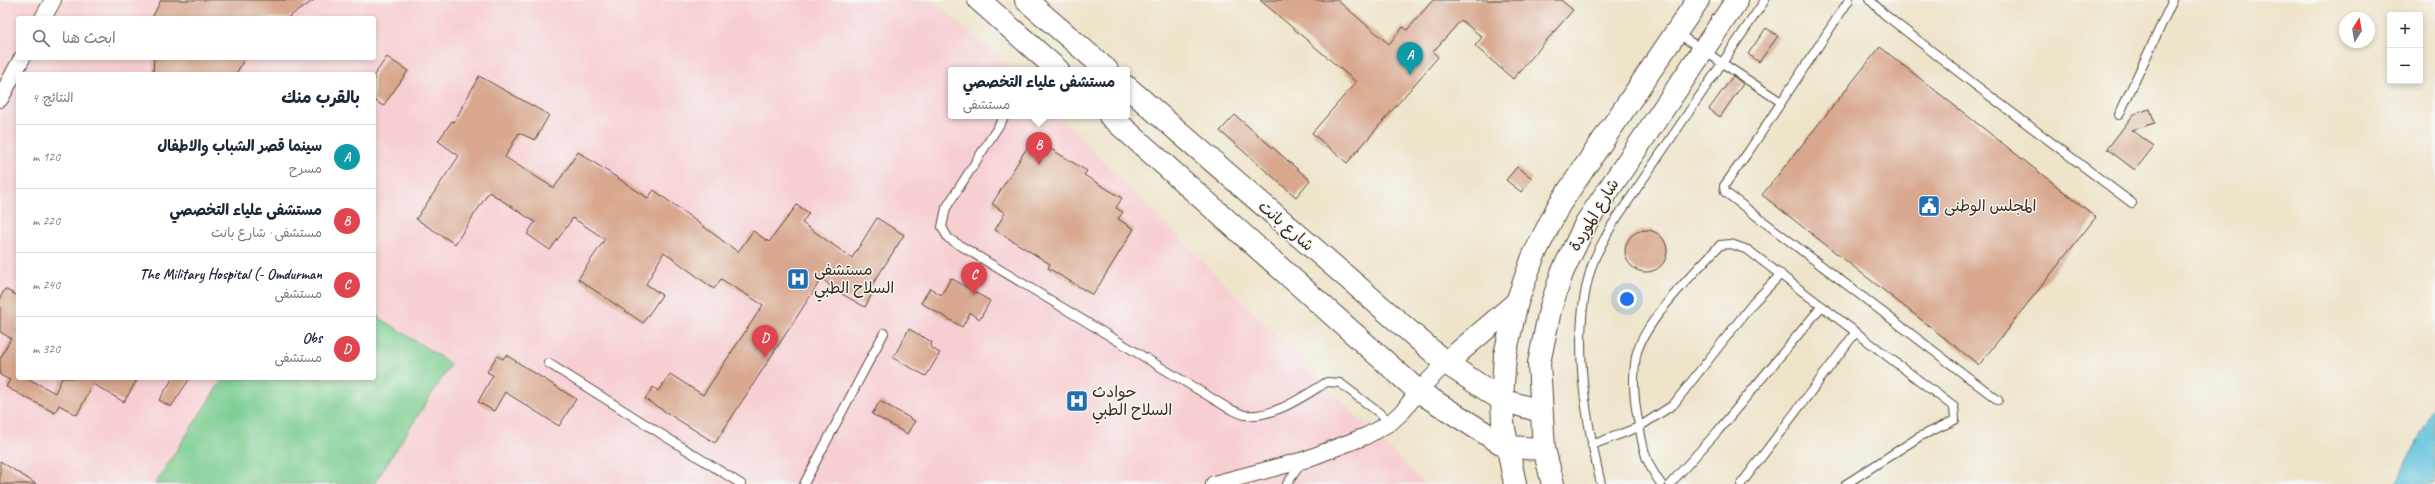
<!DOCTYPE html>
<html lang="ar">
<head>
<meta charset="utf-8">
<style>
	:root { --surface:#fff; --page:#f2f2f3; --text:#1f2937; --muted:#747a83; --line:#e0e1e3; --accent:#d93025 }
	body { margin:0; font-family:Caveat,"Playpen Sans Arabic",sans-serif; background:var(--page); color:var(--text); direction:rtl }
	.controls { position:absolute; right:12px; top:12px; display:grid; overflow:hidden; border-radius:4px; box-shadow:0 2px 6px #0003 }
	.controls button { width:36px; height:36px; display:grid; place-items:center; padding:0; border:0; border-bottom:1px solid var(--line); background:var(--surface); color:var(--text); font:20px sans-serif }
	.compass { position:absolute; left:2339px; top:12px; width:36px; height:36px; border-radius:50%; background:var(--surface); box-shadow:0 2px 6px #0003; rotate:11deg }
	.you { position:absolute; left:1627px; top:299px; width:14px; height:14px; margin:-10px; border:3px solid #fff; border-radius:50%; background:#1a73e8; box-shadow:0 0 0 6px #1a73e833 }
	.badge { display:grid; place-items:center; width:26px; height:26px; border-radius:50%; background:var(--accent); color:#fff; font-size:13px; font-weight:700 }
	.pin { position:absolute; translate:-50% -33px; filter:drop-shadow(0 1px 2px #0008) }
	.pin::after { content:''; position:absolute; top:21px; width:14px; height:12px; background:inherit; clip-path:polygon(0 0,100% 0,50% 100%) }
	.popup { position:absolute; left:948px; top:67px; width:182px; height:52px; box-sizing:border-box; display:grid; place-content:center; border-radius:4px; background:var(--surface); filter:drop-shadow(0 1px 3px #0005); font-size:13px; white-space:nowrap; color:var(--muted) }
	.popup b { font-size:15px; color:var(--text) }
	.popup::after { content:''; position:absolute; left:50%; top:100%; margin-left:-8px; border:8px solid transparent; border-top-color:var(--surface) }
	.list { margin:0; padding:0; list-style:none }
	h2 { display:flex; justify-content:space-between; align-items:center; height:52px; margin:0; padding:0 16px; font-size:17px }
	h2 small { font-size:13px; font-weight:400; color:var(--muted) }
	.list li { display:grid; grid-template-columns:26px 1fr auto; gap:12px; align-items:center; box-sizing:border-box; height:64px; padding:0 16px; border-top:1px solid var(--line) }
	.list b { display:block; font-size:15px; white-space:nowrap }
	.list p { margin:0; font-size:13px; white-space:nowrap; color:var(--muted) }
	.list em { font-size:13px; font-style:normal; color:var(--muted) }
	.icon { flex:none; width:22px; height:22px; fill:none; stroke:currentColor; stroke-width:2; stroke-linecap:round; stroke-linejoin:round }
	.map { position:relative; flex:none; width:2435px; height:484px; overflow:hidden; direction:ltr }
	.search { position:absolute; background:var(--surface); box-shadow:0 2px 6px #0003; left:16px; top:16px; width:360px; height:44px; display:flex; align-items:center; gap:10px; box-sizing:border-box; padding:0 14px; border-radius:4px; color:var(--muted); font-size:15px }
	.panel { position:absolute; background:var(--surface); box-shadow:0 2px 6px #0003; left:16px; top:72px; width:360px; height:308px; border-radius:4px; direction:rtl }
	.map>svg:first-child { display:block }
	.built { fill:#f7cfd3; fill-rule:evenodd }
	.green { fill:#7acd90; stroke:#5a7c57 }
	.water { fill:#5dc1db; stroke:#4c767c }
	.building { fill:#d8a78e }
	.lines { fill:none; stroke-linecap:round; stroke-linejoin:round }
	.lane-casing { stroke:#564638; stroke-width:10 }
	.street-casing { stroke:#564638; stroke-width:18 }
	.secondary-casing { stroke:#564638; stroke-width:24 }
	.primary-casing { stroke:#564638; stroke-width:24 }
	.lane { stroke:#fff; stroke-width:8 }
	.street { stroke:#fff; stroke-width:16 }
	.secondary { stroke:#fff; stroke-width:22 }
	.primary { stroke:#fff; stroke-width:22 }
	.labels { text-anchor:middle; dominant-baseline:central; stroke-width:3; stroke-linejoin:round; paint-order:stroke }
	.poi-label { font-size:16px; fill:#3b2a1e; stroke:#f6f6f2; text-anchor:start }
	.street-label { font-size:16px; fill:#3b2a1e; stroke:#f6f6f2 }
</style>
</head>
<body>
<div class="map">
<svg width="2435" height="484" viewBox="0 0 2435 484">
	<rect width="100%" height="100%" fill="#f6f6f2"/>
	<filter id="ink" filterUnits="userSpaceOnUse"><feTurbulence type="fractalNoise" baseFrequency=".025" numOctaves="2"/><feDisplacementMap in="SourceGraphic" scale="8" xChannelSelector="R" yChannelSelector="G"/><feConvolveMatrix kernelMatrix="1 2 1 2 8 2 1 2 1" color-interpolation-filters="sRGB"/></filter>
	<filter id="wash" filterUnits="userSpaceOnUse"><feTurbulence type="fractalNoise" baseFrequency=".012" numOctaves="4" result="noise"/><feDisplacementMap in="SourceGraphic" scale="16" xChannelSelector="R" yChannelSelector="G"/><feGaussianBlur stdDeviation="0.9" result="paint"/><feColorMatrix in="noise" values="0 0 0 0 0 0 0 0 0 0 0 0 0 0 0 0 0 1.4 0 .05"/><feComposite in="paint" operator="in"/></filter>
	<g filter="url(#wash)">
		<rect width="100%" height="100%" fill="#eee4ca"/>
		<path class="built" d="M0,0H934L1011,70H951V116H1058L1424,484H0ZM18,18H374V58H18ZM18,74H374V378H18Z"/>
		<path class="green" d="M374,314L451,364L374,484H155L223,378H374Z"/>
		<path class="water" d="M2435,406V484H2396Z"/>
		<g id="blocks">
			<g class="building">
				<path d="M161,0H314L287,18H152Z"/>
				<path d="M1260,0H1337L1389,44L1403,27L1407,30L1433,0H1561L1573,10L1513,79L1475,46L1482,37L1461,20L1433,52L1438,57L1347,163L1312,133L1356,82Z"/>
				<path d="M1766,28L1778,36L1759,62L1748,54Z"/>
				<path d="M1880,47L2096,217L1979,365L1762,195Z"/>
				<path d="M387,57L408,71L383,106L374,100V75Z"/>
				<path d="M154,58H245L236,74H153Z"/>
				<path d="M479,76L549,115L535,140L519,133L505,157L554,188L578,152L648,198L654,190L738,252L753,231L769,242L797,205L809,213L802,223L852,258L877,218L904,235L869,290L873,292L865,307L833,289L822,278L715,443L645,399L653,387L658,391L670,374L703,395L763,305L721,279L714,289L664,252L646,284L662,295L643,323L578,279L605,239L573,218L550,250L527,234L535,222L489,192L455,244L416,219L459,156L438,141L452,121L454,122Z"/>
				<path d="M1733,76L1743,84L1720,117L1709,109Z"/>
				<path d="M2150,109L2155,123L2132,130L2154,146L2135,170L2107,149L2134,114Z"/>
				<path d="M1235,115L1310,180L1296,197L1220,131Z"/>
				<path d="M1033,138L1087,171L1084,175L1122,198L1116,208L1123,212L1118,219L1134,229L1093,295L1048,268L1050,264L995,230L1005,213L992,204Z"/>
				<path d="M1517,167L1532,178L1521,192L1506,180Z"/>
				<circle cx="1646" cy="251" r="21"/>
				<path d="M951,278L990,301L980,319L970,313L962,327L921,303L930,288L941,295Z"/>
				<path d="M5,289L18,296V378H27L55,393L62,378H138L124,402L93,384L77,415L59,405L55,413L6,387L10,380L0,375V359L11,338L0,332V298Z"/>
				<path d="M909,329L932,342L930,347L940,353L926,376L893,358Z"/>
				<path d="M506,355L576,399L559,426L505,392L494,411L478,402L493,375L487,372L497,356L503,359Z"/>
				<path d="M173,378H190L171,407L159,400Z"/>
				<path d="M880,401L915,421L907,434L872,414Z"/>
				<path d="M0,461L36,484H0Z"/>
			</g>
		</g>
	</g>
	<g filter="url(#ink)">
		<use href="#blocks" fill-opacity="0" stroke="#564638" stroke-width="1"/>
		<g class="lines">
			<g class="lane-casing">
				<g id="lane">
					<path d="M1849,0L1749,151L1724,186L1725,192L1998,400"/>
					<path d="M1870,0L1884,14L1974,84L2132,203"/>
					<path d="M1677,33L1781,102"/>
					<path d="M2119,115L2173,0"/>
					<path d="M1005,116L946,208L942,227L948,238L1228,408C1233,410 1240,414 1245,415C1274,418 1304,396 1327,382L1340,383L1391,422"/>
					<path d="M548,363L741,484"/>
					<path d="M1592,445L1639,427L1673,405L1753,303L1781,274"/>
					<path d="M804,484L884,333"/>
					<path d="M1287,484L1302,462"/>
					<path d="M1601,484C1585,416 1569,327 1594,260C1599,248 1606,237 1612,225L1765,0"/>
					<path d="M1661,484C1645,461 1644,452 1639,425C1634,402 1632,380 1636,356C1643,322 1696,271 1720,245L1731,244L1748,250L1954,407L1955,420L1919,437L1846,484"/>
					<path d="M1670,484L1717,432L1822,306"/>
					<path d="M1741,484L1856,332"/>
				</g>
			</g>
			<g class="street-casing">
				<g id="street">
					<path d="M43,18L53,0"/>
					<path d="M0,99L22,58"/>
					<path d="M1214,484L1304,460L1366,436L1391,422L1404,410L1418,391L1446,363"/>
				</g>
			</g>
			<g class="secondary-casing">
				<g id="secondary">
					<path d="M979,0L1058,70"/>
					<path d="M1026,0L1107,70"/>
					<path d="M1127,87L1446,363L1502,400L1540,411"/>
					<path d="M1110,116L1418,391L1507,447L1544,449"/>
				</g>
			</g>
			<g class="primary-casing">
				<g id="primary">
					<path d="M1446,363L1517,302"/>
					<path d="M1515,484L1503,423L1502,400L1505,355L1517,302L1533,257L1559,205L1698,0"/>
					<path d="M1553,484L1544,449L1539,363L1550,310L1562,273L1586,223L1737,0"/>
				</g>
			</g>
			<use href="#lane" class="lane"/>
			<use href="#street" class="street"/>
			<use href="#secondary" class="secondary"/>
			<use href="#primary" class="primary"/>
		</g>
	</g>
	<defs>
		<g id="civic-square" transform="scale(1.15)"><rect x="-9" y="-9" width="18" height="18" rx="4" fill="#1f6fb2" stroke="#f6f6f2"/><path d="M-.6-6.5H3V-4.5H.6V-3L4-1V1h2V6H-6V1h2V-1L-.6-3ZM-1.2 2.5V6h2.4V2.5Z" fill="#fff"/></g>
		<g id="hospital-square" transform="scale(1.15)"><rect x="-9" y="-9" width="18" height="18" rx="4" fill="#1f6fb2" stroke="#f6f6f2"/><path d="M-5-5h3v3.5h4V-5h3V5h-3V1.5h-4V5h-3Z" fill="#fff"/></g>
	</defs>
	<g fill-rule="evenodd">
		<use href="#civic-square" x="1929" y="206"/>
		<use href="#hospital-square" x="798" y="279"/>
		<use href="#hospital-square" x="1077" y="401"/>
	</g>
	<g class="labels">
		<g class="poi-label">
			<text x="1944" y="206">المجلس الوطنى</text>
			<text x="814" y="270">مستشفى<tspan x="814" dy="18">السلاح الطبي</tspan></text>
			<text x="1092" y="392">حوادث<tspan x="1092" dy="18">السلاح الطبي</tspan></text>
		</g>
		<g class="street-label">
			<text transform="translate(1594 215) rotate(-59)">شارع الموردة</text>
			<text transform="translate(1286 226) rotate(41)">شارع بانت</text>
		</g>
	</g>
</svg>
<div class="controls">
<button>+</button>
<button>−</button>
</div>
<svg class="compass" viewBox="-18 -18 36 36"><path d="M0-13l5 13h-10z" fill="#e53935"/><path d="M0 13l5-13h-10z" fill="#747a83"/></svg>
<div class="you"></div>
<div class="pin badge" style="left:1410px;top:75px;background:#0f9aa8">A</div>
<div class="pin badge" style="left:1039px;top:165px;background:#e0444e">B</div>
<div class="popup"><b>مستشفى علياء التخصصي</b>مستشفى</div>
<div class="pin badge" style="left:974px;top:295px;background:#e0444e">C</div>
<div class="pin badge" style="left:765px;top:358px;background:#e0444e">D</div>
<div class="search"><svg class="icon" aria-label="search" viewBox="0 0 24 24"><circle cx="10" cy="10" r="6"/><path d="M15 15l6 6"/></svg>ابحث هنا</div>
<section class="panel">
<h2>بالقرب منك<small>النتائج: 4</small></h2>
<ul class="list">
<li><span class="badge" style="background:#0f9aa8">A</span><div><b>سينما قصر الشباب والاطفال</b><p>مسرح</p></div><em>120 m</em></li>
<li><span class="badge" style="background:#e0444e">B</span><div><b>مستشفى علياء التخصصي</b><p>مستشفى · شارع بانت</p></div><em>220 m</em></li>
<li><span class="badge" style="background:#e0444e">C</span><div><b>The Military Hospital (- Omdurman</b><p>مستشفى</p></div><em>240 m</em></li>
<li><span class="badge" style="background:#e0444e">D</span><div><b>Obs</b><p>مستشفى</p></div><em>320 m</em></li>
</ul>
</section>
</div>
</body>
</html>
